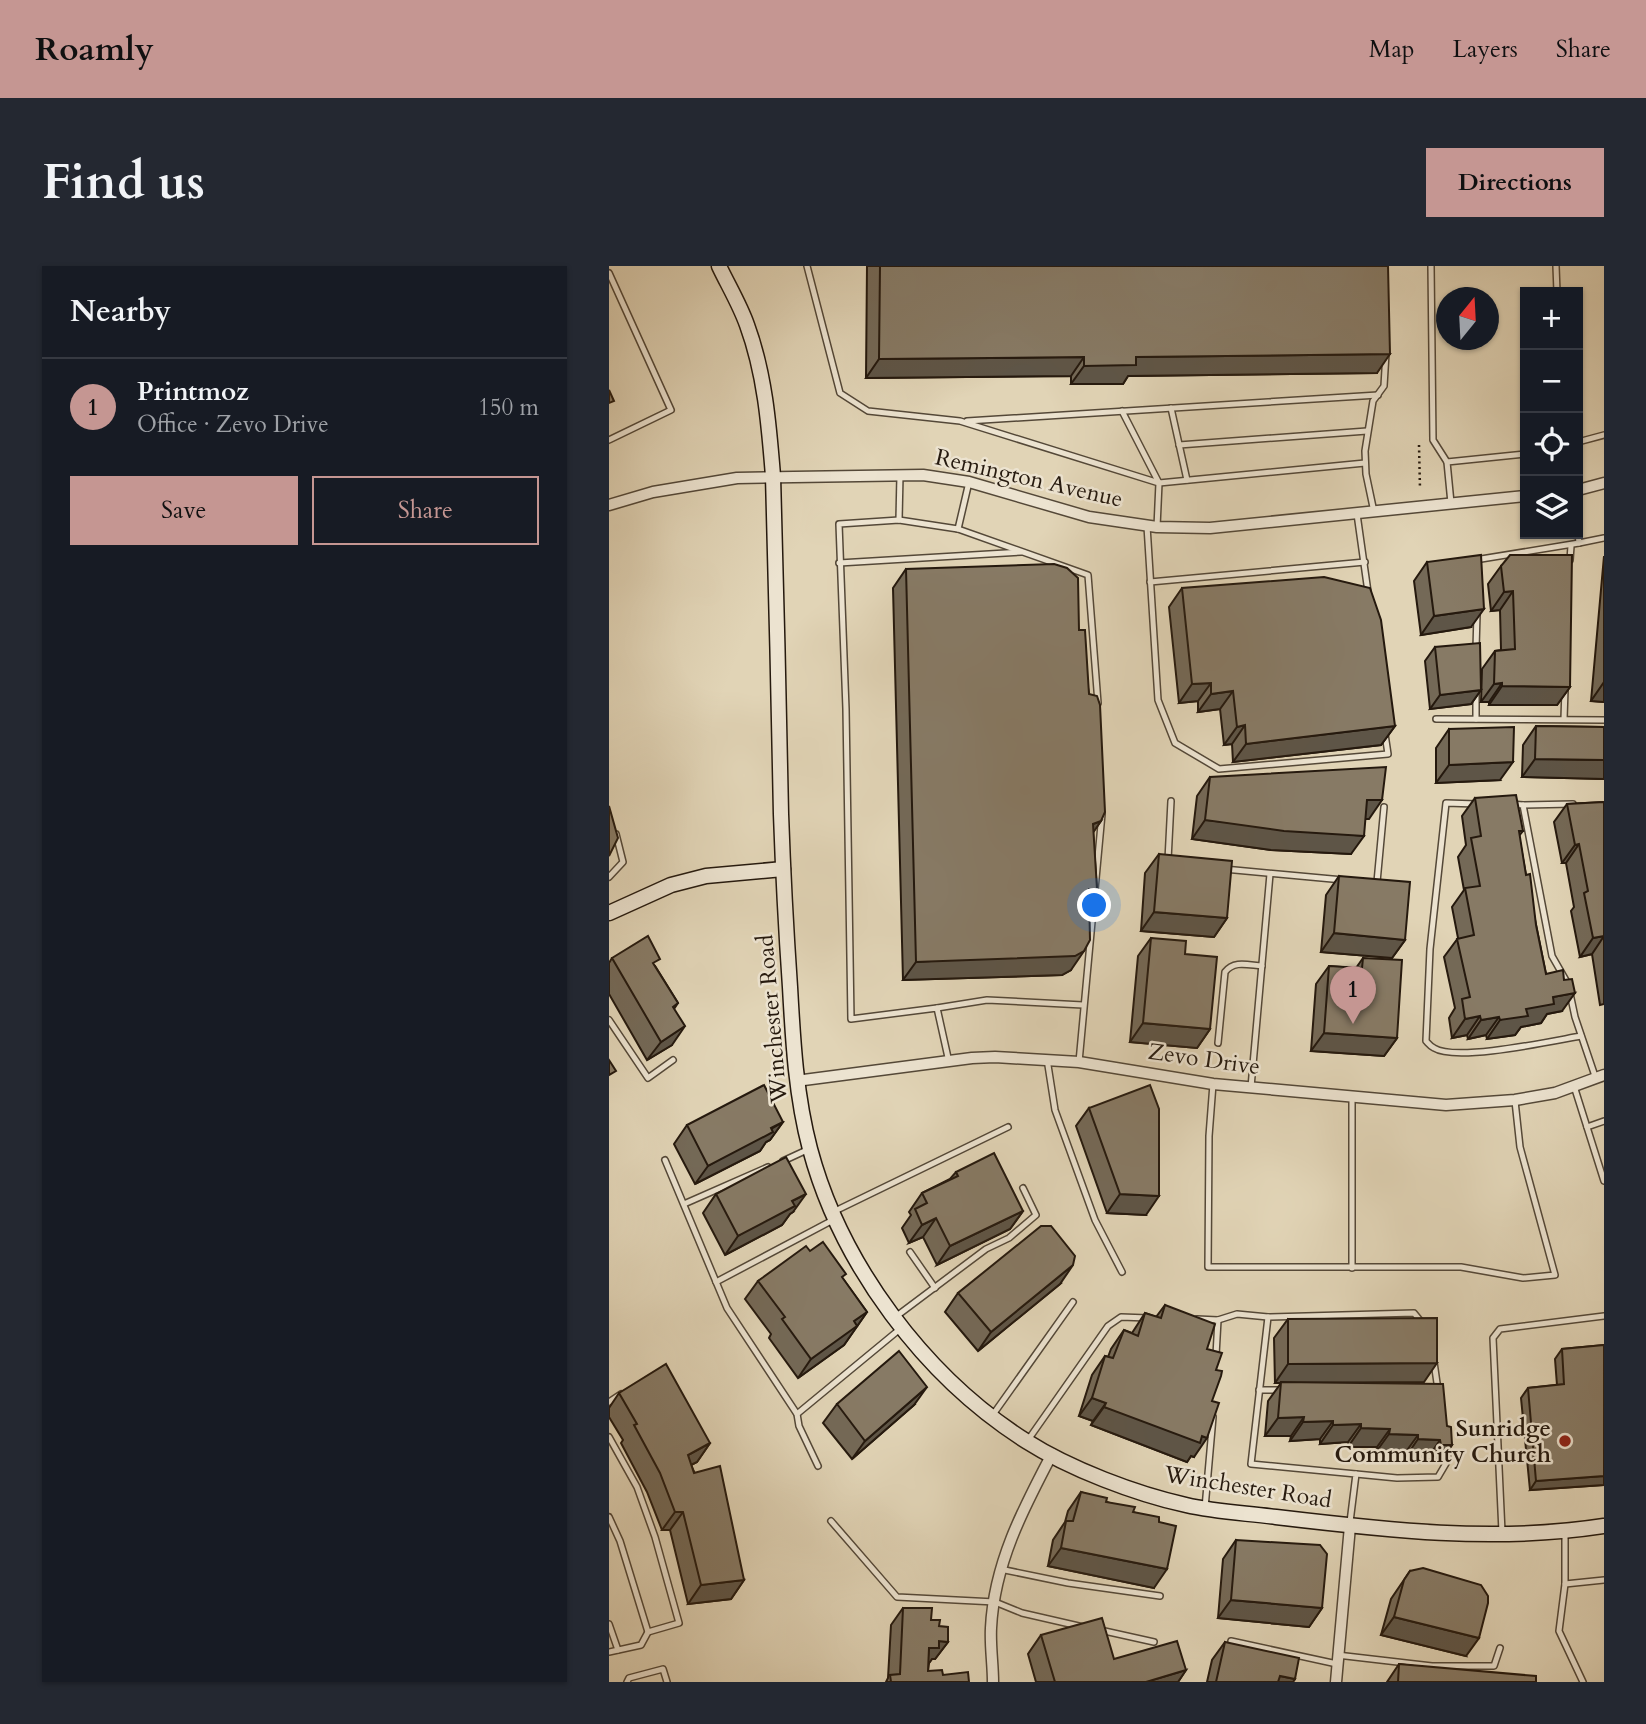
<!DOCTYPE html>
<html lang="en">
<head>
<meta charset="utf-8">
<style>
	:root { --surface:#171b24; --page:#242831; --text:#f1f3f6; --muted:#9ea1a6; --line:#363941; --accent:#c59692 }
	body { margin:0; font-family:Cardo,serif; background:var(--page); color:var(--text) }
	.controls { position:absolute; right:21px; top:21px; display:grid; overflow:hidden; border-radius:0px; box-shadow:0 2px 5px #0004 }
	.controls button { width:63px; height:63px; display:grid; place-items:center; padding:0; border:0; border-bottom:2px solid var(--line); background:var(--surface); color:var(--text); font:35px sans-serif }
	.compass { position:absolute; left:827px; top:21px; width:63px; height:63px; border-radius:50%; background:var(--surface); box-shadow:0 2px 5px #0004; rotate:18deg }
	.you { position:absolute; left:486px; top:640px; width:24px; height:24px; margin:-18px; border:5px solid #fff; border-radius:50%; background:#1a73e8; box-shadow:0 0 0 10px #1a73e833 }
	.badge { display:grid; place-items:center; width:46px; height:46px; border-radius:50%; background:var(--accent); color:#111; font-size:23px; font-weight:700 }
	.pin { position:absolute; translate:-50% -58px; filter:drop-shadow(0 2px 4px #0008) }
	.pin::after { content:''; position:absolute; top:37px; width:24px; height:21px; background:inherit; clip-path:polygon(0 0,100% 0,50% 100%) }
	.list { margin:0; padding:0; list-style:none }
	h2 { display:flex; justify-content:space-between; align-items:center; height:91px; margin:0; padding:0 28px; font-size:30px }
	h2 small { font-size:23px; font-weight:400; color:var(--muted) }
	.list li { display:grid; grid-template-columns:46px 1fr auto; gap:21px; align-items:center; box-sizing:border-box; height:98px; padding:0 28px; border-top:2px solid var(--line) }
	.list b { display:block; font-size:26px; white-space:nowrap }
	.list p { margin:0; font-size:23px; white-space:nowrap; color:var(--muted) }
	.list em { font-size:23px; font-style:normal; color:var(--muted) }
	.actions { display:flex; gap:14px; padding:21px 28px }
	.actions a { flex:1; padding:16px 0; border:2px solid var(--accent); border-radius:0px; text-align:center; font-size:24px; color:var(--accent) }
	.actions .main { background:var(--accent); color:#111 }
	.icon { flex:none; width:38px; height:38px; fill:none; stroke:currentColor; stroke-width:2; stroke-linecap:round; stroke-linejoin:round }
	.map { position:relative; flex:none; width:995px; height:1416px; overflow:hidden; border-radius:0px }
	header { display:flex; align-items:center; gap:42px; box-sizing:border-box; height:98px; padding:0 35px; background:var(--accent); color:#111 }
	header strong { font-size:33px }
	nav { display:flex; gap:38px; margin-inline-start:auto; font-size:24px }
	.intro { display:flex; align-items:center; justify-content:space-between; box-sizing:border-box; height:168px; padding:0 42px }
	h1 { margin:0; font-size:49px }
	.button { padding:18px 32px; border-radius:0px; background:var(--accent); color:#111; font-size:24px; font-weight:700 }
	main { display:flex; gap:42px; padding:0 42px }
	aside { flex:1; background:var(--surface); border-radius:0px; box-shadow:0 2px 5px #0004 }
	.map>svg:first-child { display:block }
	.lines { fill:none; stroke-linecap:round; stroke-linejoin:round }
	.lane-casing { stroke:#544838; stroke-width:8 }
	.street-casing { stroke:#544838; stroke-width:13 }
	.secondary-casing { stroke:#25190e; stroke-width:17 }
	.path { stroke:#25190e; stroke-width:2.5; stroke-dasharray:2 3.5; stroke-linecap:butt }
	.lane { stroke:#ece3d0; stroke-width:5 }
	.street { stroke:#ece3d0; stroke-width:10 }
	.secondary { stroke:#ece3d0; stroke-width:14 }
	.wall { fill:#746957; stroke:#25190e; stroke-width:2 }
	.shaded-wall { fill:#5e5547; stroke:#25190e; stroke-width:2 }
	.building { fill:#877a65; stroke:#25190e; stroke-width:2 }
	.poi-dot { fill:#8f2418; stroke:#ece3d0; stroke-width:2.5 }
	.labels { text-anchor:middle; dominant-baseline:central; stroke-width:5; stroke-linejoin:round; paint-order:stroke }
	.street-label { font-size:23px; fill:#25190e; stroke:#ece3d0 }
	.poi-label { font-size:23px; font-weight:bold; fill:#25190e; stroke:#ece3d0; text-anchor:end }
</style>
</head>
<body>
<header>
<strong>Roamly</strong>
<nav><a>Map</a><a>Layers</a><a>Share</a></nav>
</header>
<div class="intro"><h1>Find us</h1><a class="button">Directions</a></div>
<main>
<aside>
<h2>Nearby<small></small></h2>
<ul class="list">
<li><span class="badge">1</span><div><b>Printmoz</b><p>Office · Zevo Drive</p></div><em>150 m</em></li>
</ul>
<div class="actions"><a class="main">Save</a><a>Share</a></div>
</aside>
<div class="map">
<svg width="995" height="1416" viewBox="0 0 995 1416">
	<rect width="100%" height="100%" fill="#e1d4b6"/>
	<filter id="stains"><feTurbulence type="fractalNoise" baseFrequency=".00286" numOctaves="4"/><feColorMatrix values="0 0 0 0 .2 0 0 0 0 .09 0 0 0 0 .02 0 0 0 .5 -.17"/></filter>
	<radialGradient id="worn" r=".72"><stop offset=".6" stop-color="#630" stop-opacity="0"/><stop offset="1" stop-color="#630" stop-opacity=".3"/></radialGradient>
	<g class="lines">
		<g class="lane-casing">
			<g id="lane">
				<path d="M198,0L231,127L259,145L351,155L550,217L548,261"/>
				<path d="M822,0L824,174L838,196"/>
				<path d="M947,0L948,26"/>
				<path d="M0,7L62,144L0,174"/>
				<path d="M562,142L578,214"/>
				<path d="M513,145L550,217L756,197"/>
				<path d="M358,155L769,129"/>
				<path d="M969,176L995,169"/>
				<path d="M570,179L758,165"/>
				<path d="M842,237L838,196L916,188"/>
				<path d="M765,246L757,208L756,185L764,135L775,120L777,87"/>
				<path d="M748,248L759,326"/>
				<path d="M290,254L291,209"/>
				<path d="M538,260L549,434L566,477L610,503L779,488L776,468"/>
				<path d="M349,263L360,216"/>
				<path d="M969,267L970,277L995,272"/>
				<path d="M866,294L970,277"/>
				<path d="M961,294L962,280"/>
				<path d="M230,297L412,286"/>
				<path d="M541,316L756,296"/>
				<path d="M867,383L868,348"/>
				<path d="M867,425V453"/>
				<path d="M827,453L995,454"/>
				<path d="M955,453L956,423"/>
				<path d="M868,538L837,537L821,683L817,775C819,777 821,780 825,782C847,796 943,775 972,770"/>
				<path d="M902,538L914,539L943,690L959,718L966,751L987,813"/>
				<path d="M914,539L964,538"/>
				<path d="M559,594L562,535"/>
				<path d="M615,603L734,614"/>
				<path d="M0,611L14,596L7,568"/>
				<path d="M765,616H768L775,541"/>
				<path d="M328,742L378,734L474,739"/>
				<path d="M0,754L39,812L64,794"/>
				<path d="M609,777L616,706C625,694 639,699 653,700"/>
				<path d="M438,793L446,844L486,954L513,1006"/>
				<path d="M340,796L328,742L242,753L237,443L230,258L290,254L349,263L479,309L489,437"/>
				<path d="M470,796L493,548"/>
				<path d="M604,818L600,870L599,1001H852L914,1012L946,1009L911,881L906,835"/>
				<path d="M965,820L995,915"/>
				<path d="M642,821L661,608"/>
				<path d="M743,830V1002"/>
				<path d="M978,861L995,855"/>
				<path d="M56,894L118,1042L188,1148L190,1160L209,1200"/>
				<path d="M174,895L200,883"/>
				<path d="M75,938L159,901"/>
				<path d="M224,946L399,861"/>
				<path d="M301,986L326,1022"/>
				<path d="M107,1016L224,954"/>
				<path d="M285,1052L377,983L400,972L427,949L414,922"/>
				<path d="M588,1053L609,1054L607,1089"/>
				<path d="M609,1054L628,1048L659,1051"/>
				<path d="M825,1096L829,1124"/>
				<path d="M650,1124H671"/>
				<path d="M0,1136L12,1128"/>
				<path d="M188,1148L291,1063"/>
				<path d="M383,1150L464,1036"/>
				<path d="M0,1171L28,1221L46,1271L70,1357L39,1366L32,1379L0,1386"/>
				<path d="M419,1174L499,1060L512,1051L539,1052"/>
				<path d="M747,1208L788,1212L829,1211L839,1194L837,1179"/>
				<path d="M596,1242L604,1151"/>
				<path d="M0,1251L11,1275L39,1366"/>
				<path d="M222,1255L288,1331L386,1336L413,1347L474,1361"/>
				<path d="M741,1256L747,1208L642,1198L659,1051L805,1047L814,1058"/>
				<path d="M893,1266L884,1072L891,1063L995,1050"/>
				<path d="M956,1268V1318L950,1365L974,1416"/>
				<path d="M391,1303L459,1317L551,1330"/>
				<path d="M956,1318L995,1314"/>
				<path d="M0,1358L9,1384"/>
				<path d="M491,1364L545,1376"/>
				<path d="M622,1375L728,1398"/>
				<path d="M728,1389L823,1400H885L891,1382"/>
				<path d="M18,1416L20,1412L54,1403L58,1416"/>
			</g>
		</g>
		<g class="street-casing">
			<g id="street">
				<path d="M969,224L995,217"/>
				<path d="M0,239L44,226L128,212L314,209L360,216L480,251L548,261L601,262L916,230"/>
				<path d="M187,815L363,792L386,791L470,796L604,818L837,839L906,834L946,827L995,809"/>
				<path d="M384,1416C384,1398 381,1380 382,1362C385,1298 414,1243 443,1188"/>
				<path d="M727,1416L741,1260"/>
			</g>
		</g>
		<g class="secondary-casing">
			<g id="secondary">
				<path d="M110,0C119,19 131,39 138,59C156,108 160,160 164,210C167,323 170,435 172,548C174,606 177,663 181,721C184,776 187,830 201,883C232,999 316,1111 417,1175C461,1203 527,1228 577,1239C607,1246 637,1247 667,1251C776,1264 886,1277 995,1260"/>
				<path d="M0,647L62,619L97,610L174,603"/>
			</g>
		</g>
		<path class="path" d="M810,179L811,223"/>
		<use href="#lane" class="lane"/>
		<use href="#street" class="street"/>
		<use href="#secondary" class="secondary"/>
	</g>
	<g class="wall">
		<path d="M258,0H779L768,107L519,110L514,118H462V110L257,112Z"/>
		<path d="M995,290V436L982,435Z"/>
		<path d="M818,296L862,361L812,369L805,315Z"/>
		<path d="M892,300L961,421L948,439H880V436H872L873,403L886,385L892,384L891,344L882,345L879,318Z"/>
		<path d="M297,303L470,364L480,428L492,555L484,566L488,623L480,634L462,704L453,709L294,714L284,322Z"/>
		<path d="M573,322L786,460L772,479L624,496L623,478L615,479L611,443L589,446V435L570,437L560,341Z"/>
		<path d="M826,381L872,424L862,438L821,443L816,395Z"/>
		<path d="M927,460L995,461V513L913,511L914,479Z"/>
		<path d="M840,463L891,514L827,517V482Z"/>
		<path d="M601,511L760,553H756L742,588L662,584L583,573L588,530Z"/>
		<path d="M866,532L914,565L910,570L917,609L937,708L953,745L938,748L932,757L912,761L906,769L878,773L877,769L859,773L858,769L843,772L840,752L846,742L835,691L849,672L843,641L855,624L849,591L857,579L853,550Z"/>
		<path d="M995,536V738L991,739L983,688L971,691L962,645L965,641L957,597H953L945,556L958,538Z"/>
		<path d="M550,588L618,652L605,671L532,665L536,607Z"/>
		<path d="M730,610L796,674L783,692L712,686L717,629Z"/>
		<path d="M542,672L576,688L601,763L588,782L521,776L529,690Z"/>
		<path d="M3,692L46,700L69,737L65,743L63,779L38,794L0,728V697Z"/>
		<path d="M754,692L788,772L775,790L702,785L707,718L720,700L747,702Z"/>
		<path d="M480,842L537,949L498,947L467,860Z"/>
		<path d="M174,856L161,874L157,876L151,885L86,918L65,878L78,859Z"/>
		<path d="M347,906L414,945L401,963L328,999L314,971L300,977L293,962L302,949L300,946L313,927L341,913Z"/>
		<path d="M107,928L184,946L181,948L173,959L116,989L94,947Z"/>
		<path d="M201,985L234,1013L258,1046L235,1079L189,1112L160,1072L162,1068L136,1033L149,1015Z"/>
		<path d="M451,1018L369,1085L336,1046L349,1027Z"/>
		<path d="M556,1039L598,1083L607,1104L585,1191L582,1190L578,1196L482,1159L484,1155L470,1150L483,1109L496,1090L499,1091L502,1083L515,1064L523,1067L536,1047L547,1051Z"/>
		<path d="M679,1053L815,1116L699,1117L838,1160L843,1179L830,1197H819L818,1193L796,1192V1187L767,1186L768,1181H739V1176L711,1178V1173L681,1175L682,1170H656L659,1135L672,1117H666L665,1072Z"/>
		<path d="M995,1079V1219L921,1224L912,1132L919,1122L948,1119L946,1093L953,1083Z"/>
		<path d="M10,1127L101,1177L88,1196L82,1199L135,1314L122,1333L79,1338L61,1264H53L38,1226L12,1177L14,1174L0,1151V1142Z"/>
		<path d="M228,1138L305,1139L243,1193L214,1157Z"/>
		<path d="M472,1226L550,1256L545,1322L439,1300L444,1274L456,1256L459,1245Z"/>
		<path d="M627,1274L713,1342L700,1361L609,1352L614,1293Z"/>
		<path d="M801,1305L857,1390L772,1369L782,1333Z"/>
		<path d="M294,1342L322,1354L330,1360L339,1376L326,1393H323L320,1397L319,1405L360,1416H277L279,1412L282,1359Z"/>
		<path d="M432,1369L505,1393L577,1404L569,1416H427L419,1388Z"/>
		<path d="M616,1376L684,1416H598L603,1394Z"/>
		<path d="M790,1398L927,1416H778Z"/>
	</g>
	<g class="shaded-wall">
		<path d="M781,88L768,107L519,110L514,118H462L475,100L527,91Z"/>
		<path d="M475,91L462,110L257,112L270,93Z"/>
		<path d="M904,325L891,344L882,345L895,326Z"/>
		<path d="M875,343L862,361L812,369L825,350Z"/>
		<path d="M995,416V436L982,435Z"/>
		<path d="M602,417L589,435L570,437L583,418Z"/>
		<path d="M893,417L880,436H872L885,418Z"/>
		<path d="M893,420L961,421L948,439H880Z"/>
		<path d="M872,424L862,438L821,443L831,429Z"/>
		<path d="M624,425L611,443L589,446L602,428Z"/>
		<path d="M636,459L623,478L615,479L628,461Z"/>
		<path d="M786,460L772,479L624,496L637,478Z"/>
		<path d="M926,493L995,494V513L913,511Z"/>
		<path d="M904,496L891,514L827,517L840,499Z"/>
		<path d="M758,534H773L760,553H745Z"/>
		<path d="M596,554L755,570L742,588L662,584L583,573Z"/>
		<path d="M492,555L479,574L484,558Z"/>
		<path d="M970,578L957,597H953L966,579Z"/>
		<path d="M480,623H488L475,641Z"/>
		<path d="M545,646L618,652L605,671L532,665Z"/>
		<path d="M725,667L796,674L783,692L712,686Z"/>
		<path d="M995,670L983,688L971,691L984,672Z"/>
		<path d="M475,685L462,704L453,709L294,714L307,696Z"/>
		<path d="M966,727L953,745L938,748L932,757L912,761L906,769L878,773L891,754L944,731Z"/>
		<path d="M871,750L858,769L843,772L856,753Z"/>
		<path d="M890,751L877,769L859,773L872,754Z"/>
		<path d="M534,757L601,763L588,782L521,776Z"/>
		<path d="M76,760L63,779L38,794L52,776Z"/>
		<path d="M715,767L788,772L775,790L702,785Z"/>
		<path d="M174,856L161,874L157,876L151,885L86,918L99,900Z"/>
		<path d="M197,928L184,946L181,948L173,959L116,989L129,970L183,935Z"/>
		<path d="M511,928L550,930L537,949L498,947Z"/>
		<path d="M414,945L401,963L328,999L341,980Z"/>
		<path d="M327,952L314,971L300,977L313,959Z"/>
		<path d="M464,999L451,1018L369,1085L382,1066Z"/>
		<path d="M258,1046L235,1079L189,1112L202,1093L245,1055Z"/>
		<path d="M828,1097L815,1116L666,1117L679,1098Z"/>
		<path d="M318,1121L305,1139L243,1193L256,1175Z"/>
		<path d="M483,1132L497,1137L484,1155L470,1150Z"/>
		<path d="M495,1141L593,1170L598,1172L585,1191L582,1190L578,1196L482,1159Z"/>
		<path d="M695,1151L682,1170H656L669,1152Z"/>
		<path d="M724,1155L711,1173L681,1175L694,1156Z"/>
		<path d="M752,1158L739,1176L711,1178L724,1159Z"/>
		<path d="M752,1162L781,1163L768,1181H739Z"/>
		<path d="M780,1168L809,1169L796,1187L767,1186Z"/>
		<path d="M809,1173L831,1174L818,1193L796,1192Z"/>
		<path d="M101,1177L88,1196L66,1207L79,1189Z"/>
		<path d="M832,1179H843L830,1197H819Z"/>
		<path d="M995,1210V1219L921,1224L927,1215Z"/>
		<path d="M66,1246H74L61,1264H53Z"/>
		<path d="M452,1282L558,1303L545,1322L439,1300Z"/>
		<path d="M135,1314L122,1333L79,1338L92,1319Z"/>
		<path d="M622,1334L713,1342L700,1361L609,1352Z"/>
		<path d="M785,1351L870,1372L857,1390L772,1369Z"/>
		<path d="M330,1375L339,1376L326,1393H323L318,1400L320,1382Z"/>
		<path d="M577,1404L569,1416H537Z"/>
		<path d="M671,1410L686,1413L684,1416H667Z"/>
	</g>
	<g class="building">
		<path d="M271,0H779L781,88L527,91V99L475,100V91L270,93Z"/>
		<path d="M0,124L5,135L0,137Z"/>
		<path d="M872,289L875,343L825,350L818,296Z"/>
		<path d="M901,289H963L961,421L893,420V417L885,418L886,385L906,383L904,325L895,326L892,300Z"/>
		<path d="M445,298L458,302L469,312L470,364H476L480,428L488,430L491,439L496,546L492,555L484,558L488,623H480L481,674L475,685L466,690L307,696L297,303Z"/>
		<path d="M715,311L761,322L772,354L786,460L637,478L636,459L628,461L624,425L602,428V417L583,418L573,322Z"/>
		<path d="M871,377L872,424L831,429L826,381Z"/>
		<path d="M927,460L995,461V494L926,493Z"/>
		<path d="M905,461L904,496L840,499V463Z"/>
		<path d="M777,501L773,534H758L755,570L675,565L596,554L601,511Z"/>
		<path d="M907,529L914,565H910L917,609L921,608L927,659L937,708L954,704L955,714L963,713L966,727L944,731L945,738L917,743L919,750L891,754L890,751L872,754L871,750L856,753L853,733L861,731L848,673L865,669L856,622L871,620L862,572L872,570L866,532Z"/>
		<path d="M995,536V670L984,672L975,627L979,625L970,578L966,579L958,538Z"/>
		<path d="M0,540L9,572L0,590Z"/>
		<path d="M550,588L623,595L618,652L545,646Z"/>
		<path d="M730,610L801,616L796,674L725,667Z"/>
		<path d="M39,670L51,693L44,697L69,737L64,741L76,760L52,776L3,692Z"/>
		<path d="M542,672L577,675L576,688L608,691L601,763L534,757Z"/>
		<path d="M754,692L793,694L788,772L715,767L720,700L753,702Z"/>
		<path d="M0,794L7,805L0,809Z"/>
		<path d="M155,819L174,856L162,862L164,866L99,900L78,859Z"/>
		<path d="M541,819L550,843V930L511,928L480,842Z"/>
		<path d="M385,887L414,945L341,980L327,952L313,959L306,943L318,937L313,927L349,910L347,906Z"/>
		<path d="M177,891L197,928L183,935L186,940L129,970L107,928Z"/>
		<path d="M432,960H442L466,990L464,999L382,1066L349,1027Z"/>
		<path d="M214,976L237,1008L233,1011L258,1046L245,1055L248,1060L202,1093L173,1053L176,1051L149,1015L197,980L201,985Z"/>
		<path d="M556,1039L606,1058L598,1083L613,1087L607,1104L613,1105L612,1110L603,1135L610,1137L598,1172L593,1170L591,1177L495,1141L497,1137L483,1132L496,1090L504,1092L515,1064L529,1070L536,1047L552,1052Z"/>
		<path d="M828,1052V1097L679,1098V1053Z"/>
		<path d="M995,1079V1210L927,1215L919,1122L955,1118L953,1083Z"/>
		<path d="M290,1085L318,1121L256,1175L228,1138Z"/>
		<path d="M57,1098L101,1177L79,1189L85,1207L111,1200L135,1314L92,1319L74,1246H66L51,1207L25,1159L28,1158L10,1127Z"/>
		<path d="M672,1116L834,1118L838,1160L842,1161L843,1179H832L831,1174L809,1173V1169L780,1168L781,1163L752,1162V1158L724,1159V1155L694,1156L695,1151L669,1152Z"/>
		<path d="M472,1226L498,1232L497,1236L526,1241L524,1246L550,1251V1256L567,1260L558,1303L452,1282L457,1255H464Z"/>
		<path d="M627,1274L711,1279L718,1288L713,1342L622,1334Z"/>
		<path d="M814,1302L872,1319L879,1330V1337L870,1372L785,1351L795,1314L801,1305Z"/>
		<path d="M294,1342H323L322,1354H331L330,1360L339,1361V1376L330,1375V1382H320L319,1405L333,1404L334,1409L359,1406L360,1416H282L281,1409L291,1408Z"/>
		<path d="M493,1352L505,1393L568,1375L577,1404L537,1416H446L432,1369Z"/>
		<path d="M616,1376L690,1392L686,1413L671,1410L669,1416H607Z"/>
		<path d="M790,1398L927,1410V1416H789Z"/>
	</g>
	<circle class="poi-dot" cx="956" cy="1175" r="7"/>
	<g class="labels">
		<g class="street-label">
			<text transform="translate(420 212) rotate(13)">Remington Avenue</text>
			<text transform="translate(163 753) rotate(-95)">Winchester Road</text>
			<text transform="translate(595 793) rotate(8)">Zevo Drive</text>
			<text transform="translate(639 1221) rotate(9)">Winchester Road</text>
		</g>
		<g class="poi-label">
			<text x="942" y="1162">Sunridge<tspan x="942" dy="26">Community Church</tspan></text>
		</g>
	</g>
	<rect width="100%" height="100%" filter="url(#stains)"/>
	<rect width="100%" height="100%" fill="url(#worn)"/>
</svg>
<div class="controls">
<button>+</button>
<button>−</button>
<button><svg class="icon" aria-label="locate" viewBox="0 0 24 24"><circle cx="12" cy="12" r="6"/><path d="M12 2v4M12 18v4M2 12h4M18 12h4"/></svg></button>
<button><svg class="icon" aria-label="layers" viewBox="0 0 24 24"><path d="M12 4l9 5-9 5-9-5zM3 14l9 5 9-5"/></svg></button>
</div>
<svg class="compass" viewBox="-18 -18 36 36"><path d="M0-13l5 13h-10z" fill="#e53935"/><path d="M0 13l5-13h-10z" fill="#9ea1a6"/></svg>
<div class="you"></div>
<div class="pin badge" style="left:744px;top:758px">1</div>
</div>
</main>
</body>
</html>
